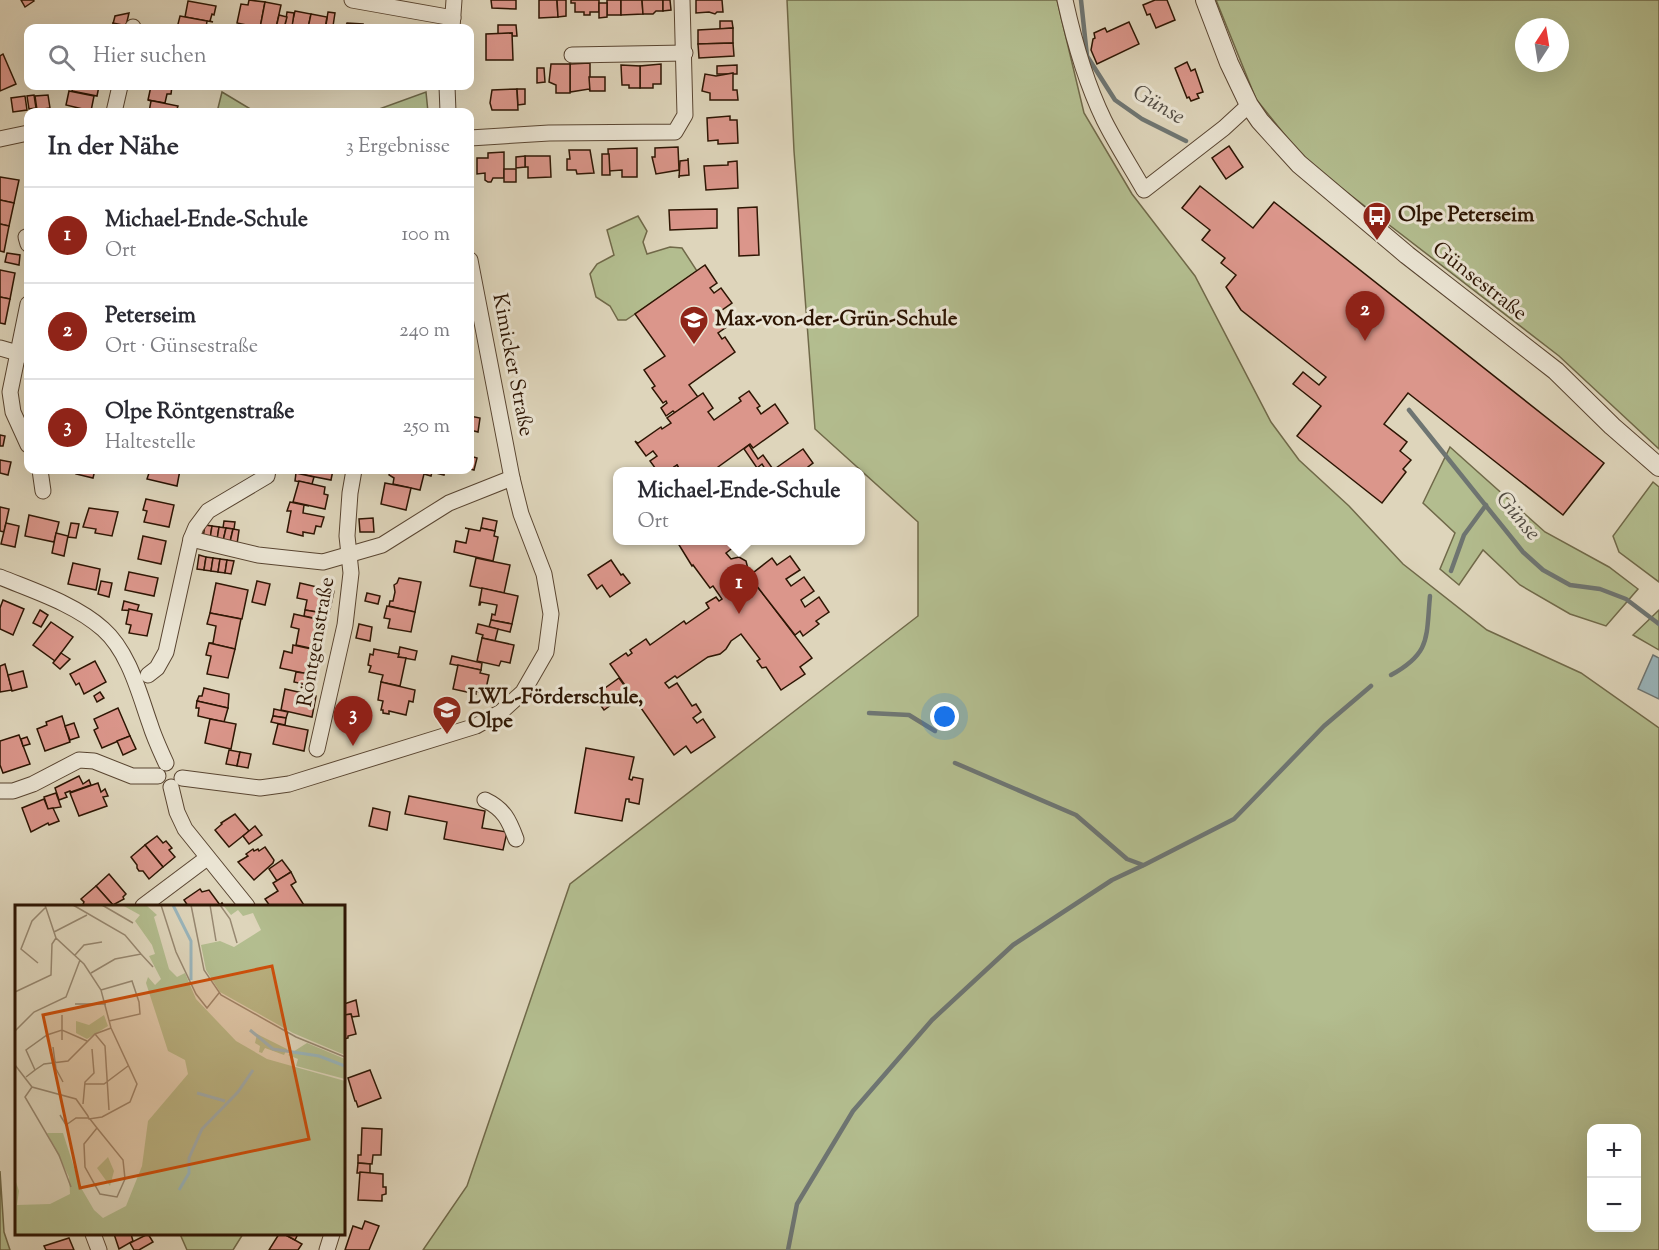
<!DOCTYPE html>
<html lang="de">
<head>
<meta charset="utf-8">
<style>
	:root { --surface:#fff; --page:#f2f2f3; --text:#2b2b33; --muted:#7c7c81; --line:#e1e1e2; --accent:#8f2418 }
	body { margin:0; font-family:"Sorts Mill Goudy",serif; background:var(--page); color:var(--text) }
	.controls { position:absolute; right:18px; bottom:18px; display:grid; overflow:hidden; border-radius:12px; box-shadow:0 6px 24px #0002 }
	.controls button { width:54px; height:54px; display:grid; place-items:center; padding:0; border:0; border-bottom:2px solid var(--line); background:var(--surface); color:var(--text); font:30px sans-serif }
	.compass { position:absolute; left:1515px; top:18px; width:54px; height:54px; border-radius:50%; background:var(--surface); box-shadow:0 6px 24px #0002; rotate:12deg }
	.you { position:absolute; left:945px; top:717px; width:21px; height:21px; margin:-15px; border:4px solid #fff; border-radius:50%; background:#1a73e8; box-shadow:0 0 0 9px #1a73e833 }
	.badge { display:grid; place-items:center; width:39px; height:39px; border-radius:50%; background:var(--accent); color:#fff; font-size:20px; font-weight:700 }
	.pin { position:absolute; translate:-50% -50px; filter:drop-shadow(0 2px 3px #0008) }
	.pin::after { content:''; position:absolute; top:32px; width:21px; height:18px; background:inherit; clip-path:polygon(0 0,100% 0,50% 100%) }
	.popup { position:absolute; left:613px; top:467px; width:252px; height:78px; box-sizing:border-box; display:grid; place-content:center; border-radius:12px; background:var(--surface); filter:drop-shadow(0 2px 4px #0005); font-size:20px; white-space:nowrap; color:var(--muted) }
	.popup b { font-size:22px; color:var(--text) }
	.popup::after { content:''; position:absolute; left:50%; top:100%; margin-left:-12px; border:12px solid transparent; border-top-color:var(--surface) }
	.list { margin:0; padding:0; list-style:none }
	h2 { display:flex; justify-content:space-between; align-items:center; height:78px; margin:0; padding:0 24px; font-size:26px }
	h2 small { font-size:20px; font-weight:400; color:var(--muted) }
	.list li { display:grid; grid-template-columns:39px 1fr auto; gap:18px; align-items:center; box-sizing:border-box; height:96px; padding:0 24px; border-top:2px solid var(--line) }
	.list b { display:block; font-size:22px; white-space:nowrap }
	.list p { margin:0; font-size:20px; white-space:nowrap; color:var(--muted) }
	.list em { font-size:20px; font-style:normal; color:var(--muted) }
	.icon { flex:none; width:33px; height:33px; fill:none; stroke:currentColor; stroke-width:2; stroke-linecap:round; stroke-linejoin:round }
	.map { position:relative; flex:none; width:1659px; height:1250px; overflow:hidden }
	.search { position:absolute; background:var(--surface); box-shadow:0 6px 24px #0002; left:24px; top:24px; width:450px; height:66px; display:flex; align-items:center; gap:15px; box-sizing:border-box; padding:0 21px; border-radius:12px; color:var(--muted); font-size:22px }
	.panel { position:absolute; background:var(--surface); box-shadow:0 6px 24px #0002; left:24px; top:108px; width:450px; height:366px; border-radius:12px }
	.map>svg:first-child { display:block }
	.green { fill:#b3bd8f; stroke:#706949; stroke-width:1.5; fill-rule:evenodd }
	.water { fill:#99b5bc; stroke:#6e7572; stroke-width:1.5 }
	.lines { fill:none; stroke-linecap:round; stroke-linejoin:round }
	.stream { stroke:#6e7572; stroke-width:4.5 }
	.building { fill:#db968b; stroke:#2d1503; stroke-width:1.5 }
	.minor-casing { stroke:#594531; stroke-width:17 }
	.tertiary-casing { stroke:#594531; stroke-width:20 }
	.minor { stroke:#eae4d3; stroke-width:15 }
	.tertiary { stroke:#eae4d3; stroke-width:18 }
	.labels { text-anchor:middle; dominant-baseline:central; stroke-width:6; stroke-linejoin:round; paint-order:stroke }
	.poi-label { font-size:21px; font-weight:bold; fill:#2d1503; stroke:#eae4d3; text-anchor:start }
	.street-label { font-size:21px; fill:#2d1503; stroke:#eae4d3 }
	.water-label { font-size:22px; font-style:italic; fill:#534d44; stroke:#eae4d3 }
	.inset-river { fill:none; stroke:#99b5bc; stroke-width:3 }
	.inset-road { fill:none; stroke:#978871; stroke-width:1.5 }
	.view { fill:#cc4f0b; fill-opacity:0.15; stroke:#cc4f0b; stroke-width:3 }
	.inset-edge { fill:none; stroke:#2d1503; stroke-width:3 }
</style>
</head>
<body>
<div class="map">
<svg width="1659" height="1250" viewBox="0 0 1659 1250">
	<rect width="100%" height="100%" fill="#ded5bb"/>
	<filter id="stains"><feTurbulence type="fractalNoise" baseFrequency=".00333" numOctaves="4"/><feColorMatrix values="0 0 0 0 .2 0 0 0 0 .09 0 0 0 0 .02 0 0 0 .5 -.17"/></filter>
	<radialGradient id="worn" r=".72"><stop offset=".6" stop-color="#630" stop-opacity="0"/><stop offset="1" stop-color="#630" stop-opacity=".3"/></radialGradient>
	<g class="green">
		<path d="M787,0H1057L1084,113L1132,194L1195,276L1271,422L1299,460L1349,506L1403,564L1487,630L1581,673L1659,728V1250H423L467,1186L570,884L918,616V522L815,429L794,151ZM1592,1128H1636V1228H1592Z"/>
		<path d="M1216,0H1659V449L1559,356L1305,160L1256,99ZM1524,27H1560V63H1524Z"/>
		<path d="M222,92L252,110L264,112H217Z"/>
		<path d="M426,92L428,112H371Z"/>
		<path d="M638,216L647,231L643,242L647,254L670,247L682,248L697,271L635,314L626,320H618L610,306L596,297L590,274L597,264L614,255L607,230Z"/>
		<path d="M1450,447L1545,532L1609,567L1638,589L1606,626L1570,614L1520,585L1483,550L1459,585L1440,569L1455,533L1423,503Z"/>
		<path d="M1653,482L1659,487V582L1619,552L1613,536Z"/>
		<path d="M1659,610V650L1633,635Z"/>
		<path d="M0,1171L4,1232L10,1250H0Z"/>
		<path d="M180,1234H243L233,1250H187Z"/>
	</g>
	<path class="water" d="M1653,655L1659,658V699L1638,689Z"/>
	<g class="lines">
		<g class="stream">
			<path d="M1081,0L1087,56L1115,100L1142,119L1186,141"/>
			<path d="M1409,410L1523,552L1543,570L1570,585L1600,589L1626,599L1659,624"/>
			<path d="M1451,571L1464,535L1486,505"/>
			<path d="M1391,675C1431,653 1426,638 1430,596"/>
			<path d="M869,713L909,715L935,731"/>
			<path d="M955,763L1076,815L1127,859L1143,865"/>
			<path d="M788,1250L797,1204L853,1111L932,1020L1013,945L1112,880L1144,865L1234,819L1324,726L1371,686"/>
		</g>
	</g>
	<g class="building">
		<path d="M21,0H33L34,1L25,7Z"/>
		<path d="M249,0L265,2L260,28L237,23L241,4L248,5Z"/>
		<path d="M491,0H516V9L492,8Z"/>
		<path d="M539,0H557L558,17L539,18Z"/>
		<path d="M557,0H566V16L558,17Z"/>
		<path d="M571,0H599V12H590V15H584V12H575V3H571Z"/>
		<rect x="607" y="0" width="14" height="15"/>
		<path d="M621,0H642L643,14L621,15Z"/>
		<path d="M642,0H663V11H656L653,14H643Z"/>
		<path d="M663,0H670L671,10L663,11Z"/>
		<path d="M696,0H722L723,12H717L715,14L709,12L696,13Z"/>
		<path d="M1155,0H1167L1175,20L1156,28L1150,14L1147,15L1143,5Z"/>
		<path d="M188,1L216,6L214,15L212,14L210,21L213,22L185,17Z"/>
		<path d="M265,2L281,5L276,28H260Z"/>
		<path d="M599,3H607V17L599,18Z"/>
		<path d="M295,11L311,14L308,28H291Z"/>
		<path d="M287,12L294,13L292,27L285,26Z"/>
		<path d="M328,12L335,13L333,26L326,25Z"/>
		<path d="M129,13L126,26L113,24L115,16Z"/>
		<path d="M311,14L327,17L325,28H308Z"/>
		<path d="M279,15L287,17L284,28H276Z"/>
		<path d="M180,16L207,21L206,28H177Z"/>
		<path d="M720,21H732L733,28L720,29Z"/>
		<path d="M1129,22L1139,44L1097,64L1091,50L1093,39L1095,38L1094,33L1105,28L1107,32Z"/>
		<path d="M113,23L127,26L126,28H112Z"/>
		<path d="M347,23L363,24L362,28H345Z"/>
		<path d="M498,25H516L517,36H512V33L498,34Z"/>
		<path d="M733,28V43L698,44V30Z"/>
		<path d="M512,33L513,60H486V34Z"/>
		<path d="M733,43L734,56L699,58L698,44Z"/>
		<path d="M3,54L16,84L0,91V56Z"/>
		<path d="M1187,62L1191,71L1195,69L1203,92L1197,94L1199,98L1191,101L1189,97L1187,98L1175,68Z"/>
		<path d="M590,63V91L589,89L570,92V64Z"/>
		<path d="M551,64H570V93H556V85L549,82Z"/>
		<path d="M661,64V84H653V88H640V66Z"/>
		<path d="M621,65L640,66V88H629V85H622Z"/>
		<path d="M737,65V74H717V66Z"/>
		<path d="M537,68H544L545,82L537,83Z"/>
		<path d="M733,73V90H737L738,100H710V93L702,91L705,74L716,76Z"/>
		<path d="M589,77H605V91H590Z"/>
		<path d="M73,86H99L97,96L72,91Z"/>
		<path d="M151,86H172L171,94H167L165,103L148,100Z"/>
		<path d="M517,89L518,110H492L490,103L492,90Z"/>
		<path d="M517,89H525V104L518,105Z"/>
		<path d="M69,91L94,96L91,111L66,105Z"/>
		<path d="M34,95L36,108L29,109L27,96Z"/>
		<path d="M48,95L50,108L37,110L35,96Z"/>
		<path d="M25,96L27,110L13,112L11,98Z"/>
		<path d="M148,100L178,106L176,112H146H149L151,101Z"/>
		<path d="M730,116V120H737L738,143L718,144V140L708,141L707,118Z"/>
		<path d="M1229,146L1243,167L1226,179L1212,158Z"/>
		<path d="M678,147L679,170L656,174L652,157H655V148Z"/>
		<path d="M637,148V177H622V170L609,171L608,149Z"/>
		<path d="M569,150H590L594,173L577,174L576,170H567V159H570Z"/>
		<path d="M504,152V178H493L491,182H488L485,180V173L477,174V158H488V153Z"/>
		<path d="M602,154H609L610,175H602Z"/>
		<path d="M525,156H550L551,177L528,178V167H525Z"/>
		<path d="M525,156V167L516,168V157Z"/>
		<path d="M688,158L689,175L679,176V178L680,161L688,160Z"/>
		<path d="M737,161L738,188L706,190L704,166L728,165V162Z"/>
		<rect x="504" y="169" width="12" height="13"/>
		<path d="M0,177L19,180L14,203L0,200Z"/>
		<path d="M1200,186L1253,228L1274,202L1604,463L1563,515L1408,393L1384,424L1407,442L1400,451L1411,460L1403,469L1406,472L1382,503L1297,436L1321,406L1293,384L1303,372L1319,385L1326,377L1241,310L1226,287L1236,275L1221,263L1225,258L1202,240L1210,230L1182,208Z"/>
		<path d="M0,200L14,203L9,226L0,224Z"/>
		<path d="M757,207L759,255L739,256L738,208Z"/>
		<path d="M717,209V228L670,230L669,210Z"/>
		<path d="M0,224L9,226L4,252L0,251Z"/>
		<path d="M7,253L20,255L19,265L5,262Z"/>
		<path d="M705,265L717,283L710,288L714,293L721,288L732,303L718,313L728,326L718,333L722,339L725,337L735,352L689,385L698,397L675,413L673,411L666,416L661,408L667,403L666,401L663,403L652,388L655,386L644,370L665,356L635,314Z"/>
		<path d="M0,270L15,273L10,299L0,297Z"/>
		<path d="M0,297L10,299L5,324L0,323Z"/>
		<path d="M749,391L760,406L757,408L761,414L775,404L788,423L753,448L750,444L711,472H679L680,470L677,465L667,472H658L650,461L657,456L653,451L646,456L635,441L638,443L661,427L662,429L671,423L667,418L703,393L713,408L708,412L714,420L741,401L739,398Z"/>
		<path d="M470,416L480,418L478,432L470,430Z"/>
		<path d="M0,435L5,436L3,446H0Z"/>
		<path d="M749,445L758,459L763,455L775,472H767L762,464L757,468L744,449Z"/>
		<path d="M803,449L813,463L808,467L811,472H777L776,468Z"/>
		<path d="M470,456L477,458L474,470L470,469Z"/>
		<path d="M0,460L11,462L8,475L0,473Z"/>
		<path d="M677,465L680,470L668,472V471Z"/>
		<path d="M77,470H95L93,478L76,474Z"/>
		<path d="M150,470H180L177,486L147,479Z"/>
		<path d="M301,470H333L331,480L295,473H300Z"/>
		<path d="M390,470H445L444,475L432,472L431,476L424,474L420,490L393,484L394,478L389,475Z"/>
		<path d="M296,473L314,477L312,484L295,481Z"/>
		<path d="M299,481L325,487L324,494L328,495L325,509L293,502Z"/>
		<path d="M385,483L411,488L406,510L381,504Z"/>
		<path d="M146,499L174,505L169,527L144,522L147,511L143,510Z"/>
		<path d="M290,502L309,506L304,505L303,513L324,517L321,527L316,526L314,534L303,532V536L287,532L291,511H287Z"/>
		<path d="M0,507L9,509L4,532L0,531Z"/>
		<path d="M89,508L118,512L112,536L95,533L96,529L83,527Z"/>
		<path d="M29,515L59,522L54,542L25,536Z"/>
		<path d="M373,518L374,532H360L359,519Z"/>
		<path d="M483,518L497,521L495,531L481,528Z"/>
		<path d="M224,521L235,522L234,529L223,528Z"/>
		<path d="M6,523L19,526L15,547L1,544Z"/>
		<path d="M71,523L79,524L76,538L68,537Z"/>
		<path d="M205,525L212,526L210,539L203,538Z"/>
		<path d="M212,526L219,527L217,540L210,539Z"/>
		<path d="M219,527L226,528L223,541L217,540Z"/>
		<path d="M226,528L233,529L230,542L223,541Z"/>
		<path d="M465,528L480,531L481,528L495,531L494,536L498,537L493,561L454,552L456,541L466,543L469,529Z"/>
		<path d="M233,529L239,530L237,544L230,542Z"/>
		<path d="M56,533L68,536L64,556L52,553Z"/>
		<path d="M143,536L166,541L161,564L138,559Z"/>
		<path d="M676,540H731L735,546L726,553L731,559L739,557L746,561L748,569L747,573L812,658L800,667L805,674L781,690L766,667L762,668L757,661L760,659L741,634L731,641L726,649L720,654L708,657L677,678L675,676L665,683L669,688L677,683L692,706L696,704L701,712L693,718L697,723L703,719L715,737L691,753L686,746L674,755L610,664L626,653L628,656L632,653L630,650L646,639L650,645L684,621L686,624L709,608L706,603L716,597L719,601L722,599L713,586L710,588L693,565L692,566Z"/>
		<path d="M199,555L206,557L204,570L197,569Z"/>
		<path d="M790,556L800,570L786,579L791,586L804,577L814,591L801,600L805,607L819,597L829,612L816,621L819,624L803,636L800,631L795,635L749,576L772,558L777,565Z"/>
		<path d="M206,557L213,558L211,571L204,570Z"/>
		<path d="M213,558L220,559L218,572L211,571Z"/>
		<path d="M476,558L510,565L504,593L470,586Z"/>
		<path d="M220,559L227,560L225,573L218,572Z"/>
		<path d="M227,560L234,561L231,574L225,573Z"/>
		<path d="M611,560L621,575L623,574L630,583L610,597L602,585L597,589L588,575Z"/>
		<path d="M73,563L100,569L96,590L68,584Z"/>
		<path d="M129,572L158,578L154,596L125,590Z"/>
		<path d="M399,578L421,582L415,612L389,606L390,601H393L395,592L394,585L397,583Z"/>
		<path d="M101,581L112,583L109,597L98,594Z"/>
		<path d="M257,581L270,584L265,605L252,602Z"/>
		<path d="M216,583L248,590L242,619L210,613Z"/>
		<path d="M300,583L334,591L329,614L305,610L307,600L297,598Z"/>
		<path d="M482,588L518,596L512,624L491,620L492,614L495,615L497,605L481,602L480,605H479Z"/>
		<path d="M367,593L380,596L378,604L365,601Z"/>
		<path d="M3,600L24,609L13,635L0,629V608Z"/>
		<path d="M124,601L139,605L137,611L122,610Z"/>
		<path d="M387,606L415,612L411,632L388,628L390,619L384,618Z"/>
		<path d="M129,609L152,614L147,636L129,633L131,625L126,624Z"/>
		<path d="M40,610L48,615L41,627L33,623Z"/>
		<path d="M305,610L329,614L327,621L304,616Z"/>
		<path d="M210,613L241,619L235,649L209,643H213L216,626L207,624Z"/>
		<path d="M294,614L325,621L322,634L318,633L316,642H320L319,650L296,645L299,629L291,627Z"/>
		<path d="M491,620L512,624L510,632L489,627Z"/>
		<path d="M51,622L73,637L55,661L33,645Z"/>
		<path d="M359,624L372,627L370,641L356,638Z"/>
		<path d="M478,624L498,629L495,641L482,638L483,635L476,633Z"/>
		<path d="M482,638L514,645L510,663L501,661L499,666L477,661Z"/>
		<path d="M209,643L235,649L228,678L207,674L211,656L206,655Z"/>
		<path d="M293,645L316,650L313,663L310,662L308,674L280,668L284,651L292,653Z"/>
		<path d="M400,647L417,651L415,660L398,657Z"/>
		<path d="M374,649L399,654L398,657L406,658L400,686L381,682L383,675L369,672L371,666L368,665L370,654L373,655Z"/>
		<path d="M61,653L70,659L60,669L53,663Z"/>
		<path d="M452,656L482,663L481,670L450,664Z"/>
		<path d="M95,661L106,682L84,694L79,683L76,685L70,674Z"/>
		<path d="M5,664L12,690L0,692V666Z"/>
		<path d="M458,665L481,670L480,673L489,675L485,693L476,691V694L453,689Z"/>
		<path d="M23,671L27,687L12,691L8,675Z"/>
		<path d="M296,672L311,674L308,685L294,682Z"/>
		<path d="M619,678L629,692L604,710L594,696Z"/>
		<path d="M381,682L415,690L413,702L409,701L406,715L389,711V714L383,713V710H381L383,701L378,700Z"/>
		<path d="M204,688L229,694L228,708L197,701L199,696H202Z"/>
		<path d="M285,689L316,696L312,717L281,710Z"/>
		<path d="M100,692L104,698L97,702L94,696Z"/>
		<path d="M197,701L228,708L224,722L198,716L199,708H196Z"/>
		<path d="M118,708L130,736L102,748L94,730L98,728L94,719Z"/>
		<path d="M274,709L288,712L286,718L273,716Z"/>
		<path d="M62,716L70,742L45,751L37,729L47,725L46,722Z"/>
		<path d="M273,716L286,718L285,725L271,722Z"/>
		<path d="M210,719L236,724L231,749L205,743Z"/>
		<path d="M74,723L79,737L70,740L65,726Z"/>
		<path d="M278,724L308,730L304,751L273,744Z"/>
		<path d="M19,735L30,764L3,773L0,765V741Z"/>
		<path d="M130,736L136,749L123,755L117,741Z"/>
		<path d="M27,737L30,744L23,746L21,739Z"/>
		<path d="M586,748L634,757L629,779L632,780L633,777L643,779L639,804L629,802V799H626L622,821L575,813Z"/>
		<path d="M229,750L240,752L237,766L226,764Z"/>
		<path d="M240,752L251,754L248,768L237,766Z"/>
		<path d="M79,776L83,784L89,780L91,785L71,792L70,791L65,793L67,797L59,800L55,788Z"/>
		<path d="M98,783L101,792L105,789L108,796L103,797L107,806L79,816L70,793Z"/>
		<path d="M56,793L61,807L48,809L44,797Z"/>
		<path d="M409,796L485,811L482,828L507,832L503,850L444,839L447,822L405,814Z"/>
		<path d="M44,799L48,809L53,808L59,821L49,825L48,823L31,832L22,808Z"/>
		<path d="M373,808L390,812L387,830L369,826Z"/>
		<path d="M235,814L249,831L229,847L215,830L222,824L221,823Z"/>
		<path d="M255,826L262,835L249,844L243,836Z"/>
		<path d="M157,836L163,843L166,841L172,848L169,850L175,857L163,867L145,845Z"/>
		<path d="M145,845L163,867L149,879L143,871H139L137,868V865L131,857Z"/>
		<path d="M265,847L274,860L273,863L254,880L238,862L248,856L246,854L253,849L254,851L258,849L259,851Z"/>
		<path d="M282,860L291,872L277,881L269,869Z"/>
		<path d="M291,872L296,882L291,885L304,905L301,906H270L265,899L278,891L273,883Z"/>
		<path d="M109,874L126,894L123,897L124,899L113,905L96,886Z"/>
		<path d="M96,886L113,905L112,906H88L83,904L84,902L81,899Z"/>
		<path d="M200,889L202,892L209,890L220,905L222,903L224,906H188L184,900Z"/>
		<path d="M356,1000L359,1016L352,1017L351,1014L345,1015L344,1004Z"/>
		<path d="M351,1014L356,1034L348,1036V1038L344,1039V1015Z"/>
		<path d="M370,1070L381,1098L358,1107L356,1101H355L348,1078Z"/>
		<path d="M362,1128L382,1129L381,1155H373L372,1164L358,1163V1155H361Z"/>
		<path d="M358,1163L370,1164V1173H357Z"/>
		<path d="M360,1172L383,1174V1187H386V1194L382,1195V1201L358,1200Z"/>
		<path d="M365,1221L379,1226L369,1250H345L353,1226L362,1229Z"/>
		<path d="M114,1234H131L133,1241L119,1249Z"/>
		<path d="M148,1234L153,1242L139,1250H134L130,1243Z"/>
		<path d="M279,1234H284L302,1244L298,1250H269Z"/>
		<path d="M284,1234H298L295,1240Z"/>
		<path d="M69,1238L74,1250H46L44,1246Z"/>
	</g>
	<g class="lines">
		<g class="minor-casing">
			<g id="minor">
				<path d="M352,0L453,18"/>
				<path d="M1065,0C1074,41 1086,83 1104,120C1116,144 1131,167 1144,190L1224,128L1249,105"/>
				<path d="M133,28V27"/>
				<path d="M452,28L454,0"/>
				<path d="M572,55L685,53"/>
				<path d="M447,86L448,112"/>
				<path d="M114,112L120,86"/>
				<path d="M470,138L549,133L675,132L685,115L682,0"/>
				<path d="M0,139L28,133"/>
				<path d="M26,237L28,244"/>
				<path d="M28,304L10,392L13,412L28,445"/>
				<path d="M0,348L28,356"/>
				<path d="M40,470L43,491"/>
				<path d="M191,539L258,555L323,562L382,545L449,503L512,478"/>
				<path d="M0,577C34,591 75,604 103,629C129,652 139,693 150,724C154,737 160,750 166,763"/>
				<path d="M148,675L157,668L166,652L191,539L196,527L208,511L267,476L268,470"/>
				<path d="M317,749L345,625L351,573L347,536L350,493L354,470"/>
				<path d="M182,778L260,788L289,784L476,726L501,712L523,692L546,652L551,614L544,574L521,514L512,478L470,260"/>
				<path d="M171,787L177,812L185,829L247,906"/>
				<path d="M0,791H13L33,784L79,760L94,761L132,776H158"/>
				<path d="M485,800C504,809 509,820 516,839"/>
				<path d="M143,906L207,858"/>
				<path d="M93,1234L99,1250"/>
				<path d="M327,1250L332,1234"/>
			</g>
		</g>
		<g class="tertiary-casing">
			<path id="tertiary" d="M1205,0L1229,63L1249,105L1260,121L1299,164L1407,255L1556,371L1612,426L1659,467"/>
		</g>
		<use href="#minor" class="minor"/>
		<use href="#tertiary" class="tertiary"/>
	</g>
	<defs>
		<g id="bus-pin" transform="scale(1.5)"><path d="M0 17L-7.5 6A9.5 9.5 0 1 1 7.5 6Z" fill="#8f2418" stroke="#eae4d3"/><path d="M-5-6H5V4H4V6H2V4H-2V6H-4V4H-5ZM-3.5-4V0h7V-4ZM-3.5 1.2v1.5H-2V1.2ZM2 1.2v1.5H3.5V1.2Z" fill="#fff"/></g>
		<g id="school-pin" transform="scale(1.5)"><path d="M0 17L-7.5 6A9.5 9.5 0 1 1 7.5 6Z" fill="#8f2418" stroke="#eae4d3"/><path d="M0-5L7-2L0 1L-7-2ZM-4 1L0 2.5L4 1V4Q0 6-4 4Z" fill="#fff"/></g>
	</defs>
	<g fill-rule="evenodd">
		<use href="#bus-pin" x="1377" y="216"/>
		<use href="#school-pin" x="694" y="320"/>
		<use href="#school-pin" x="447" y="710"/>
	</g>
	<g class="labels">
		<g class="poi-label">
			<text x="1398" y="216">Olpe Peterseim</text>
			<text x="715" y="320">Max-von-der-Grün-Schule</text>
			<text x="468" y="698">LWL-Förderschule,<tspan x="468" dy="24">Olpe</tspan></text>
		</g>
		<g class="street-label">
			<text transform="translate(1479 282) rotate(38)">Günsestraße</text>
			<text transform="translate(512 365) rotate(79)">Kimicker Straße</text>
			<text transform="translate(317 642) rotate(-80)">Röntgenstraße</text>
		</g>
		<g class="water-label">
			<text transform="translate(1158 106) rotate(30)">Günse</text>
			<text transform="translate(1517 517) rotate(50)">Günse</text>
		</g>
	</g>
	<g transform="translate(15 905)">
		<rect width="330" height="330" fill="#ded5bb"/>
		<path d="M107,0H131L142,10L139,12L154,64L162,72L170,68L181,94L221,136L252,154L330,176V330H0V274L4,286L2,300L35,299L55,289L54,272L32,228H48L65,281L79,305L88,313L111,301L127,261L133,216L173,169L170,155L153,146L131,78L133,72L140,80L146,74L134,51L140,49L137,40L120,16L125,10ZM208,0H330V150L278,128L205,87L191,65L186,40L205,36L219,42L246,25L238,8L228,11L223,5L216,10ZM89,110L93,121L72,134L61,128V116L74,120ZM242,129L272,144L269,150L250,143L247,148L244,147L245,141L240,138ZM292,138L330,154V174L281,161L283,154L273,150ZM93,252L99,266L95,281L82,263Z" fill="#b3bd8f"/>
		<path class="inset-river" d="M158,0L176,36V75M235,125L258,144L304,151L330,161M182,188L210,196M164,285L174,268V253L187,224L223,187L238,165"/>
		<path class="inset-road" d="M30,0L41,33L69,59L86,85L96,123L122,179L115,197L87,212L74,214L73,211M58,0L110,30L126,49M87,0L118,18M146,0L161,47L181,89L192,103L204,88M176,0L189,65L206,90L281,132L330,152M195,0L201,36M205,0L215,14L222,38M39,27L72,10M60,50L69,40L87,37M23,58L6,44L17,16L31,2M76,68L100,54L126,49L138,62M86,85L117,76L124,97L125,109L94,116M0,87L36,70L37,39L41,33M60,99H91M0,126L19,107L51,92L65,55M80,129L90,141L94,205M47,135V110M38,142L41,164L48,177M0,160L17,182L61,194L73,211M20,165L29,159L53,156L80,129L96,123M11,172L20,165L11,145L32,130L47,125L72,136M70,179H89L113,161M17,182L10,192L44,250L56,282M68,199L70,177L79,168L77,144M45,210L51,220L61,213H73M75,214L82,223L69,239L70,262L85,289L102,292L110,274L108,255L82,223"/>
		<path class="view" d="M257,61L294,234L65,283L28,110Z"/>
		<rect width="330" height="330" class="inset-edge"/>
	</g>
	<rect width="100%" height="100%" filter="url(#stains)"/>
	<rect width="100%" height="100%" fill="url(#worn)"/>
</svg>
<div class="controls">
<button>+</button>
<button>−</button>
</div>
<svg class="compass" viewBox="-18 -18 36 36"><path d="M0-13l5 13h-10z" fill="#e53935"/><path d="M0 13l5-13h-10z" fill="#7c7c81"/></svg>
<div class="you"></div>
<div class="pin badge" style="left:739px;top:614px">1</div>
<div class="popup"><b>Michael-Ende-Schule</b>Ort</div>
<div class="pin badge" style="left:1365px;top:341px">2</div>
<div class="pin badge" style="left:353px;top:746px">3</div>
<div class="search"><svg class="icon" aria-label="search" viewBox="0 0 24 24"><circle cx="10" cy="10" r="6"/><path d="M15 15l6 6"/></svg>Hier suchen</div>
<section class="panel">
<h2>In der Nähe<small>3 Ergebnisse</small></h2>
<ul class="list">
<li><span class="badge">1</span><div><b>Michael-Ende-Schule</b><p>Ort</p></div><em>100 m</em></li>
<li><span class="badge">2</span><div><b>Peterseim</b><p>Ort · Günsestraße</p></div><em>240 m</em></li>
<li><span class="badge">3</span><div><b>Olpe Röntgenstraße</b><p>Haltestelle</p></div><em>250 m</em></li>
</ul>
</section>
</div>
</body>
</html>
